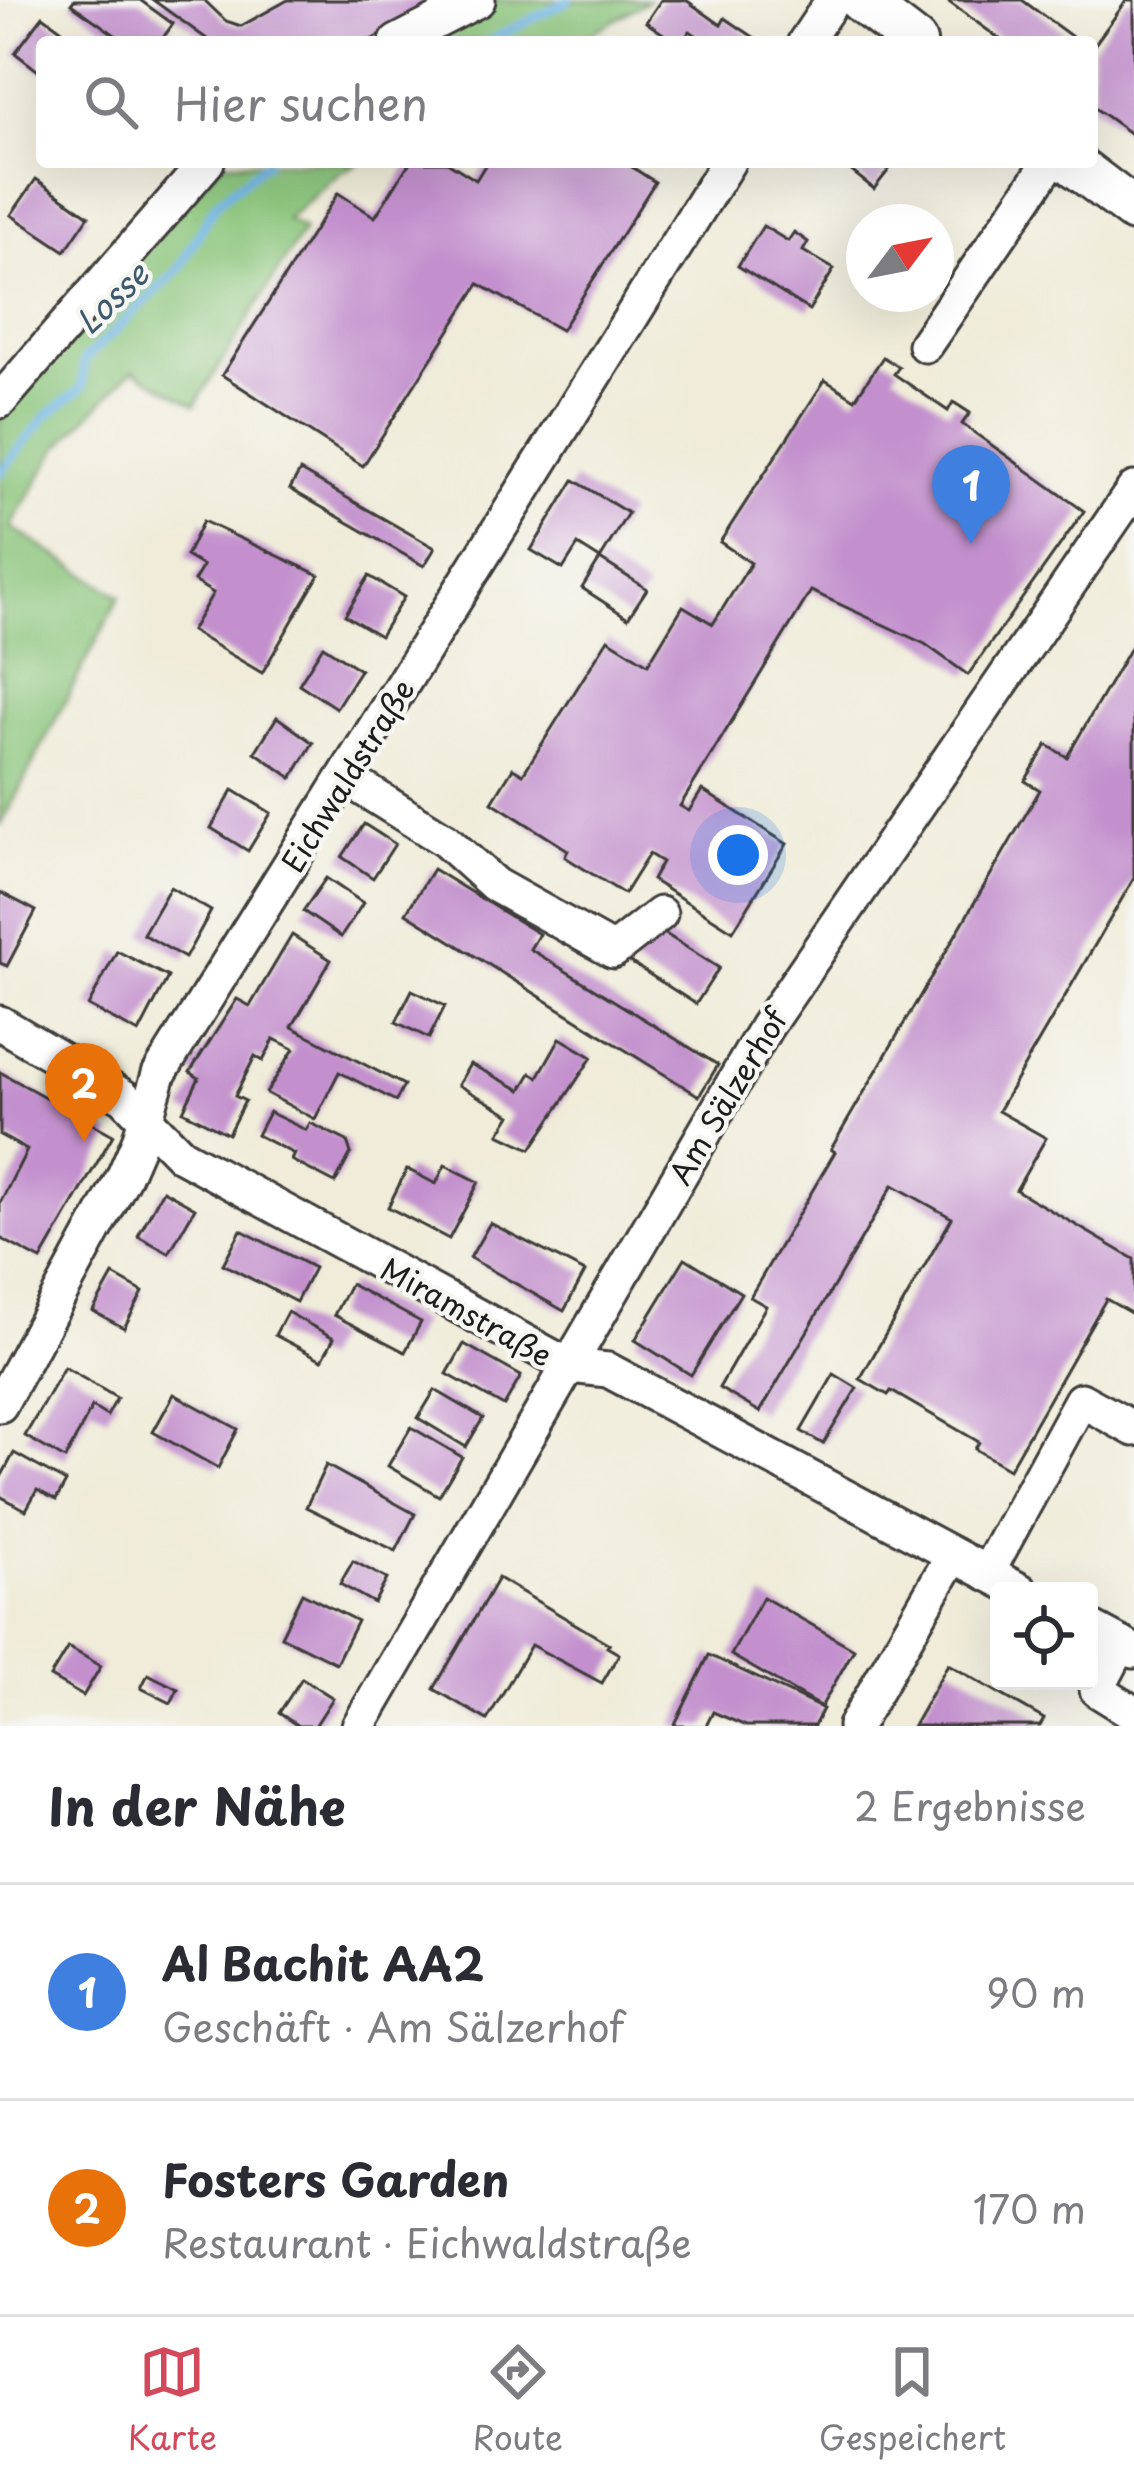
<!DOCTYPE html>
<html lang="de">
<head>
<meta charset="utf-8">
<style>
	:root { --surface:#fff; --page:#f2f2f3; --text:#2b2b33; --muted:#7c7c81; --line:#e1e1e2; --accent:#d1495b }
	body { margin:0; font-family:"Playpen Sans",sans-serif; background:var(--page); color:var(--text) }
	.controls { position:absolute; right:36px; bottom:36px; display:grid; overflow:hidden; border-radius:12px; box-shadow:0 12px 48px #0002 }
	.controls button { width:108px; height:108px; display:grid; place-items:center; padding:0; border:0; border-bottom:3px solid var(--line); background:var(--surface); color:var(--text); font:60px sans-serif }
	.compass { position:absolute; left:846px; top:204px; width:108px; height:108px; border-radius:50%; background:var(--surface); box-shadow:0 12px 48px #0002; rotate:58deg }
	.you { position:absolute; left:738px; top:855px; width:42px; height:42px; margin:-30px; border:9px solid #fff; border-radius:50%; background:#1a73e8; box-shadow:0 0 0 18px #1a73e833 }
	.badge { display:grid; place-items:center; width:78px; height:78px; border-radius:50%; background:var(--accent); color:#fff; font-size:39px; font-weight:700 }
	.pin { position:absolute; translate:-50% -99px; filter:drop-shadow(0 3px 6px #0008) }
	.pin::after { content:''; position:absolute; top:63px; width:42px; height:36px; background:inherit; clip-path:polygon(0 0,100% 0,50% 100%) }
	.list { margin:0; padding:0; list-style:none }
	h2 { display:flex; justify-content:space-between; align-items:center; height:156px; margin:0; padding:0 48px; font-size:51px }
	h2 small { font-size:39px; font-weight:400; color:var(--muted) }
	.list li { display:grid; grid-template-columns:78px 1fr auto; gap:36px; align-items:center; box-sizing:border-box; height:216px; padding:0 48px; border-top:3px solid var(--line) }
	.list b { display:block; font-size:45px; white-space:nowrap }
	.list p { margin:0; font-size:39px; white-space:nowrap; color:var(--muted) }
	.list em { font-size:39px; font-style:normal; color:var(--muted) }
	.icon { flex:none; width:66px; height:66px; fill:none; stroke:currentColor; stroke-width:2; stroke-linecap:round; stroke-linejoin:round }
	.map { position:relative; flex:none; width:1134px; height:1726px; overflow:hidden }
	.search { position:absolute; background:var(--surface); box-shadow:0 12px 48px #0002; left:36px; right:36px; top:36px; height:132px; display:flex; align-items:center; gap:30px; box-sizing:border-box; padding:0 42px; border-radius:12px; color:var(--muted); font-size:45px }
	.sheet { height:588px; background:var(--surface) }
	nav { display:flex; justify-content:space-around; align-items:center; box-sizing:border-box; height:168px; border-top:3px solid var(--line); background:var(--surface); font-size:33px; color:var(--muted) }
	nav a { display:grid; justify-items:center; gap:6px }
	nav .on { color:var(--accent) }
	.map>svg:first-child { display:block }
	.green { fill:#89c479; stroke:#52704a; stroke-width:3 }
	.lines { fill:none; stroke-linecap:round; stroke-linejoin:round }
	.stream { stroke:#6fb5e6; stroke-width:9 }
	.building { fill:#c390cd }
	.minor-casing { stroke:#3c3b38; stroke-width:39 }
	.major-casing { stroke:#3c3b38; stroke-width:48 }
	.minor { stroke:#fff; stroke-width:33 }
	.major { stroke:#fff; stroke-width:42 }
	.labels { text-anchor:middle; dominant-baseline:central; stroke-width:9; stroke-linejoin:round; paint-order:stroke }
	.street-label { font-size:30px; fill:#1c1c1c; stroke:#f6f6f2 }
	.water-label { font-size:33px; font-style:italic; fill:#3d596d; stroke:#f6f6f2 }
</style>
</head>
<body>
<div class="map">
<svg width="1134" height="1726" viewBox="0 0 1134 1726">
	<rect width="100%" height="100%" fill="#f6f6f2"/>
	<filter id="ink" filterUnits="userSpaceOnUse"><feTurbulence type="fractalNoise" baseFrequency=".00833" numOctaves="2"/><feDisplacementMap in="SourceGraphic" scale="24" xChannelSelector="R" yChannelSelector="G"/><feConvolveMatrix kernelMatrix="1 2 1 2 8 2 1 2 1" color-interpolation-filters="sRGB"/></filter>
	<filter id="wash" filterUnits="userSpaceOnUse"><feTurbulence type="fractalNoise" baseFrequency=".004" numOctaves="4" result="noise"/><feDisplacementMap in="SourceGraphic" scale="48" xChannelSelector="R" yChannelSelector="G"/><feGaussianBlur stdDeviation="2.7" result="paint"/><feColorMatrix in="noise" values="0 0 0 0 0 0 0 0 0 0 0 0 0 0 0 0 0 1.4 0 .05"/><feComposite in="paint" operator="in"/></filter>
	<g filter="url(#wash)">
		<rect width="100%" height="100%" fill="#f0ecd9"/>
		<g class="green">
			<path d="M497,0H649L577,42H417Z"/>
			<path d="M222,162H361L341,172L287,219L304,230L195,405L133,370L57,449L11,527L120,596L0,827V416Z"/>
		</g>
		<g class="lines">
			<g class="stream">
				<path d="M487,42L569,0"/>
				<path d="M0,473L46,416L82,388L84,360L178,270L217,202L267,162"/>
			</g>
		</g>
		<g id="blocks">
			<g class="building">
				<path d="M74,0H140L173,24L160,42H125L71,4Z"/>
				<path d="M153,0H204L226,21L241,26L288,0H448L367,42H332L329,37L320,42H211Z"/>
				<path d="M661,0H686L721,25L725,18L761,42H706L690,31L682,42H675L646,22Z"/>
				<path d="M946,0H1022L1079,42H1004Z"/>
				<path d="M1127,0H1134V136L1092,106V48Z"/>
				<path d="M43,16L73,38L71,42H42V74L15,53Z"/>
				<path d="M410,162H447L476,180L487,162H624L655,182L561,330L479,284L363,466L222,375L338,193L375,217Z"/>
				<path d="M840,162H895L874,189Z"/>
				<path d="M36,179L89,216L65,251L11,215Z"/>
				<path d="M763,226L788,241L794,232L808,242L803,251L834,269L809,310L738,266Z"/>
				<path d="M883,357L899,367L894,374L948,411L953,402L970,413L962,424L1084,511L968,675L925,644L811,591L680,806L689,811L702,790L787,844L733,931L652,880L662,862L649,854L624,894L565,857L568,850L492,802L513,768L523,774L608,639L648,664L683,606L713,624L751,563L720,542L825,380L855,399Z"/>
				<path d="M300,471L435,548L424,566L290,489Z"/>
				<path d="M574,480L628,513L600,559L647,589L628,618L582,588L600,559L578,545L563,569L531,550Z"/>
				<path d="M203,521L319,575L262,673L191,631L213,593L194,581L203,566L186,556Z"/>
				<path d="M369,576L404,597L380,636L345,615Z"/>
				<path d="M1134,641V878L998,1111L1046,1138L1016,1190L1134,1259V1315L1106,1299L1009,1469L975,1449L979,1442L891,1391L888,1395L860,1379L952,1218L893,1185L760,1412L719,1388L766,1306L750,1297L835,1152L831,1149L1040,790L1025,781L1047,745L1067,757Z"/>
				<path d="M323,646L360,670L336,708L299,684Z"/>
				<path d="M277,717L313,743L292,778L255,752Z"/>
				<path d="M233,790L271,813L248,851L211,828Z"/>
				<path d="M364,824L395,844L373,878L342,857Z"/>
				<path d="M433,869L539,934L530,949L718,1065L699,1096L406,913Z"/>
				<path d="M326,878L363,903L341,937L303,911Z"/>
				<path d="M170,887L211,911L185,958L143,934Z"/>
				<path d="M0,892L36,911L7,966L0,963Z"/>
				<path d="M653,926L719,968L696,1004L630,962Z"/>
				<path d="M292,935L331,960L292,1027L404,1085L396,1101L339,1072L315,1119L266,1093L294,1049L274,1039L263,1061L255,1056L235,1096L245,1101L228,1134L183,1111L199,1078L190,1072L237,999L250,1006Z"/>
				<path d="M117,951L168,977L139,1033L88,1006Z"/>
				<path d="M412,990L445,1006L429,1038L396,1022Z"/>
				<path d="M560,1038L592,1057L531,1149L499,1134L511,1115L458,1085L470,1064L521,1090L531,1073L538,1077Z"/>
				<path d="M0,1072L113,1135L41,1260L0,1238V1203L27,1150L0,1135Z"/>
				<path d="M269,1112L306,1130L310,1123L347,1141L351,1153L335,1183L291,1160L294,1154L257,1135Z"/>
				<path d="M445,1165L479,1182L449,1239L388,1207L407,1169L436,1184Z"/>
				<path d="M163,1190L195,1208L169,1253L138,1236Z"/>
				<path d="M490,1223L585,1272L564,1311L470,1258Z"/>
				<path d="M241,1230L314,1268L296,1302L223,1264Z"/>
				<path d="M685,1258L741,1293L691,1375L635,1340Z"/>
				<path d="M113,1275L143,1292L124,1328L93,1311Z"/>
				<path d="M350,1284L421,1322L405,1352L334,1315Z"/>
				<path d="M287,1312L334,1338L322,1360L275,1335Z"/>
				<path d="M464,1344L521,1376L504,1406L447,1374Z"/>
				<path d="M64,1367L117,1398L107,1416L92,1407L65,1459L25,1436Z"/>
				<path d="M834,1374L857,1388L823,1444L801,1431Z"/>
				<path d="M435,1390L483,1418L466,1447L418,1418Z"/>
				<path d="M174,1394L238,1429L218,1468L153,1432Z"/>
				<path d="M411,1427L462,1457L439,1496L388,1466Z"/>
				<path d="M14,1453L66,1482L56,1500L37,1490L26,1510L0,1496V1479Z"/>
				<path d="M326,1465L415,1514L396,1551L306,1507Z"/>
				<path d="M353,1561L387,1579L374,1603L340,1584Z"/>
				<path d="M498,1578L609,1644L607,1647L619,1654L602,1683L531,1645L487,1720L434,1689Z"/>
				<path d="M302,1593L357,1621L336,1663L281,1636Z"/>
				<path d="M763,1597L854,1649L821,1707L731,1655Z"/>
				<path d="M68,1647L101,1666L83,1696L50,1677Z"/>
				<path d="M709,1655L823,1709L814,1726H746L713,1712L706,1726H674Z"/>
				<path d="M948,1664L1044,1719L1040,1726H913Z"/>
				<path d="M148,1674L178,1689L171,1703L141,1688Z"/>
				<path d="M302,1678L333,1698L315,1726H298L279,1713Z"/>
			</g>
		</g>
	</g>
	<g filter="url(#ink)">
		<use href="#blocks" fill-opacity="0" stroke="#3c3b38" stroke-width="3"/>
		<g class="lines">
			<g class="minor-casing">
				<g id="minor">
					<path d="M397,42L478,0"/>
					<path d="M805,42L833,0"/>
					<path d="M925,345L1050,162"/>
					<path d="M0,401L207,162"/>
					<path d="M346,778L445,840L495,885L613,951L660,914"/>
					<path d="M0,1023L124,1097L181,1155L569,1366L608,1370L1021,1591"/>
					<path d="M0,1405L123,1178L139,1141L159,1074L728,162"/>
					<path d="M987,1573L1081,1400L1134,1429"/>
					<path d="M1089,1627L1134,1651"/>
					<path d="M1121,1644L1097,1690L1134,1713"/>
					<path d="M359,1726L766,1027L1134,489"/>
					<path d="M855,1726L953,1555"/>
				</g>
			</g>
			<g class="major-casing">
				<g id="major">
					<path d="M860,0L915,42"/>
					<path d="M1071,162L1134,210"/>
				</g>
			</g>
			<use href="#minor" class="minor"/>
			<use href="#major" class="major"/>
		</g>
	</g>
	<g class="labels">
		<g class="street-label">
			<text transform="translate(347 775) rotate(-58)">Eichwaldstraße</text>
			<text transform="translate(727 1096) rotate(-59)">Am Sälzerhof</text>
			<text transform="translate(467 1311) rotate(29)">Miramstraße</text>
		</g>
		<g class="water-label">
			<text transform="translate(111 297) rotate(-44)">Losse</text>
		</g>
	</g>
</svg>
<div class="controls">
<button><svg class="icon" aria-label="locate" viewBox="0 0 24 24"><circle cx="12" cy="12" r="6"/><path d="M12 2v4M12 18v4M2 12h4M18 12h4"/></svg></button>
</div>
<svg class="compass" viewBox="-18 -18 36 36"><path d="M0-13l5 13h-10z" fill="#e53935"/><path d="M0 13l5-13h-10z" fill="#7c7c81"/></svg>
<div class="you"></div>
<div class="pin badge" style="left:971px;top:544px;background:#3f7fe0">1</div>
<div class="pin badge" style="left:84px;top:1142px;background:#e8710a">2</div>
<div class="search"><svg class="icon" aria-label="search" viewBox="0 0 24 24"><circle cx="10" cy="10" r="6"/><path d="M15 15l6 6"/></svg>Hier suchen</div>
</div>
<section class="sheet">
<h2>In der Nähe<small>2 Ergebnisse</small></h2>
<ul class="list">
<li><span class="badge" style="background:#3f7fe0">1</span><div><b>Al Bachit AA2</b><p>Geschäft · Am Sälzerhof</p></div><em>90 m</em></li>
<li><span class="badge" style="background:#e8710a">2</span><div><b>Fosters Garden</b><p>Restaurant · Eichwaldstraße</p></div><em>170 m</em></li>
</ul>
</section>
<nav>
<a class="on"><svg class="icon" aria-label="map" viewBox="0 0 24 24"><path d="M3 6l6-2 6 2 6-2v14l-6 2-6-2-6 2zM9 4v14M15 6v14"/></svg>Karte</a>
<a><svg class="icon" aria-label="directions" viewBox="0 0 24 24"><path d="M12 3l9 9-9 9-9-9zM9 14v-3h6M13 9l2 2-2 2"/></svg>Route</a>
<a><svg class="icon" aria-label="saved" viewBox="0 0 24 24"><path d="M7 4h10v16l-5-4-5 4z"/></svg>Gespeichert</a>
</nav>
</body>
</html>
